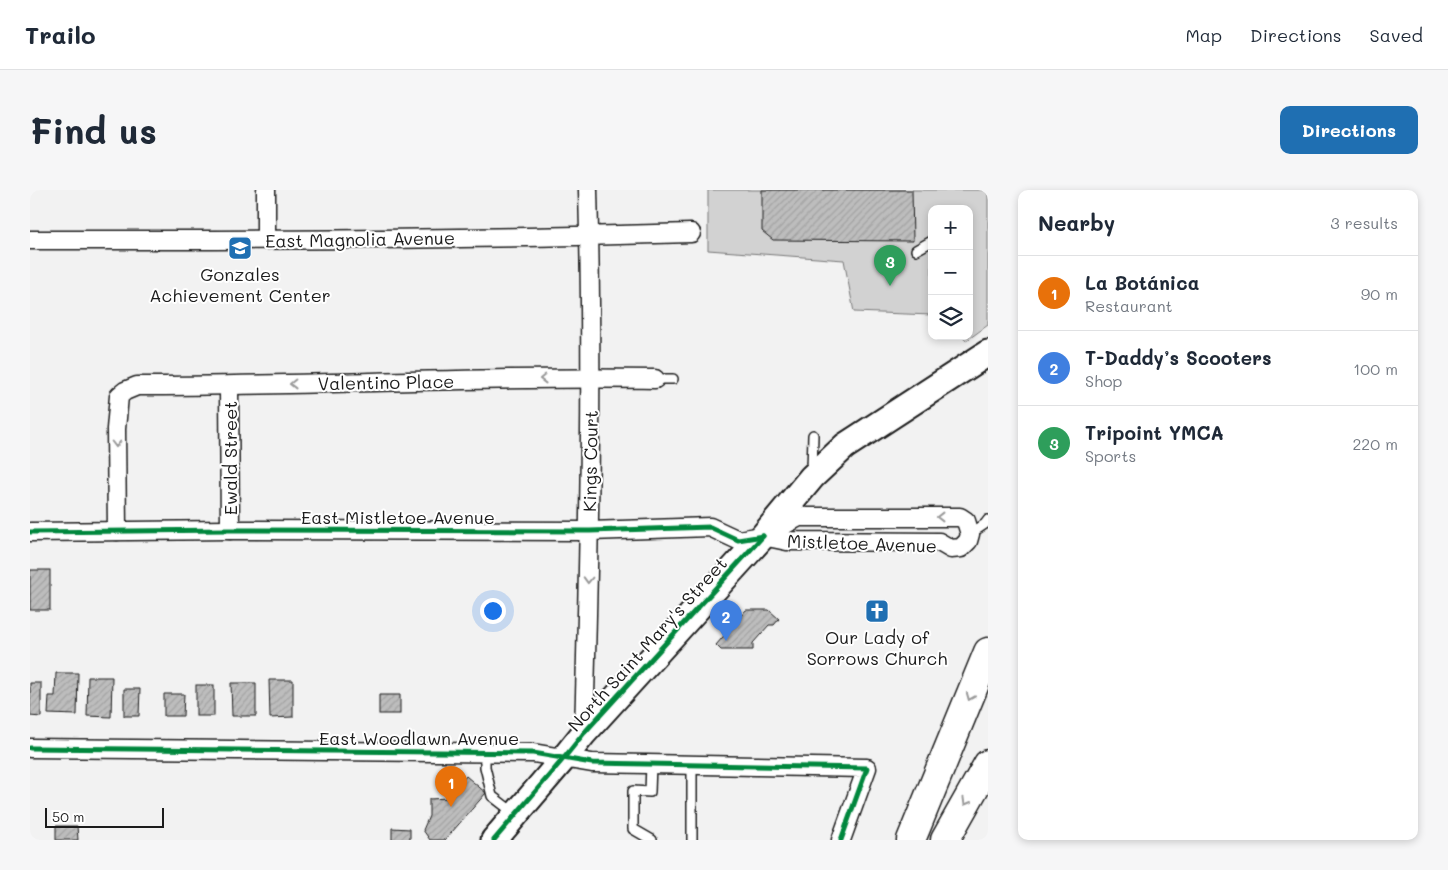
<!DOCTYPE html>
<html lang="en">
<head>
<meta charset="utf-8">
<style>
	:root { --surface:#fff; --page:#f6f6f7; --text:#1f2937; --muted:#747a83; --line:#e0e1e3; --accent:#1f6fb2 }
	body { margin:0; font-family:Mali,sans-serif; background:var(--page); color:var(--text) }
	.controls { position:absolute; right:15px; top:15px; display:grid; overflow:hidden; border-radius:10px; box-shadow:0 2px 8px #0003 }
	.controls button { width:45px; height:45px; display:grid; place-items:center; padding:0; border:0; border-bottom:1px solid var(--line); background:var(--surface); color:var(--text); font:25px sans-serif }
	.scale { position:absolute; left:15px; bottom:12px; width:119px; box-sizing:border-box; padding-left:5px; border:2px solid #1c1c1c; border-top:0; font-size:14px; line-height:18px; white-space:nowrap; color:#1c1c1c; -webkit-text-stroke:4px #fff; paint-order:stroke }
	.you { position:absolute; left:462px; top:420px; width:18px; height:18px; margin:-12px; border:4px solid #fff; border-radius:50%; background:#1a73e8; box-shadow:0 0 0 8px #1a73e833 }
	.badge { display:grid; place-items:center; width:32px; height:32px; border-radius:50%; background:var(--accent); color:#fff; font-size:16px; font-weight:700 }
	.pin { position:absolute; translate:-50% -41px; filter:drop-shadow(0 1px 2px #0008) }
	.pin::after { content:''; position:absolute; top:26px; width:18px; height:15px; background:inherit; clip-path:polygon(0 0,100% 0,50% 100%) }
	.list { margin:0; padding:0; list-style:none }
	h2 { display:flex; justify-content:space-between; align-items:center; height:65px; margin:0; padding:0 20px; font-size:21px }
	h2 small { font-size:16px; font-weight:400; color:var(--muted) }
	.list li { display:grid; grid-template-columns:32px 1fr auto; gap:15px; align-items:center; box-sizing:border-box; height:75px; padding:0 20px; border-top:1px solid var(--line) }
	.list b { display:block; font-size:19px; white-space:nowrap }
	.list p { margin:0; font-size:16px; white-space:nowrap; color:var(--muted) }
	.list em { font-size:16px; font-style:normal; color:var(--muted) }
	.icon { flex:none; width:28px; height:28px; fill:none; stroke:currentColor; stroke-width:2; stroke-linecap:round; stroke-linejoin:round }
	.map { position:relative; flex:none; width:958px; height:650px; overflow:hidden; border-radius:10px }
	header { display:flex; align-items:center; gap:30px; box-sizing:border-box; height:70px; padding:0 25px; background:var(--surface); border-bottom:1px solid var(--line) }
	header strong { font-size:24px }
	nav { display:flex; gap:28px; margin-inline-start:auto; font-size:18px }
	.intro { display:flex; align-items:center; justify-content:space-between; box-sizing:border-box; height:120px; padding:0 30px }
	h1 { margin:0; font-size:35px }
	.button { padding:12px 22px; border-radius:10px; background:var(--accent); color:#fff; font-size:18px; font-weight:700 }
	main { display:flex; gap:30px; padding:0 30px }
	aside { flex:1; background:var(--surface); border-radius:10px; box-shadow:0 2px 8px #0003 }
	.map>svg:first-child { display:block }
	.garden { fill:#d2d2d2; stroke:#777 }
	.building { fill:url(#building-hatch); stroke:#1c1c1c }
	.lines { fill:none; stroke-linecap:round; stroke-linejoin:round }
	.lane-casing { stroke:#1c1c1c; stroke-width:12 }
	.street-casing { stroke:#1c1c1c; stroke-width:21 }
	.secondary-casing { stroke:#1c1c1c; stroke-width:29 }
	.highway-casing { stroke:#1c1c1c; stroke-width:31 }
	.lane { stroke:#fff; stroke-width:9 }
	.street { stroke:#fff; stroke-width:18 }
	.secondary { stroke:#fff; stroke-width:25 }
	.highway { stroke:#fff; stroke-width:28 }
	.cycleway-casing { stroke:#fff; stroke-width:8 }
	.cycleway { stroke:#00873e; stroke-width:5 }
	.oneway { stroke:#999 }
	.labels { text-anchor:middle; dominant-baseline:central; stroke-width:4; stroke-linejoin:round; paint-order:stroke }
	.street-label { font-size:18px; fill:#1c1c1c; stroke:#fff }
	.poi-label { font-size:18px; fill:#1c1c1c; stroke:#fff }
</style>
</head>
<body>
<header>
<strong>Trailo</strong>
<nav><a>Map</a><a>Directions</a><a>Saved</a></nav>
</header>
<div class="intro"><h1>Find us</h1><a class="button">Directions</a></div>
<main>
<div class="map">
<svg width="958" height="650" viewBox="0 0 958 650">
	<defs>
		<pattern id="building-hatch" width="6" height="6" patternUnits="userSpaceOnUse" patternTransform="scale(1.25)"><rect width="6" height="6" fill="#bdbdbd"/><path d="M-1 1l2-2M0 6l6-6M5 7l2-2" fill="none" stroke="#a2a2a2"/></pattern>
	</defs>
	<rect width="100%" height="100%" fill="#f2f2f2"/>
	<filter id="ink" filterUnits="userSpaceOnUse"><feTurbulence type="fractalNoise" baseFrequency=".02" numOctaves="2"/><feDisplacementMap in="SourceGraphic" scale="10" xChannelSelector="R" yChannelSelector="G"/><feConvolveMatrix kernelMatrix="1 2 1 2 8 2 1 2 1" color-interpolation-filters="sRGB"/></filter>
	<g filter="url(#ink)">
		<path class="garden" d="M678,0H958V135L936,151L932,146H939V19H902V125L824,122L814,70L678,60Z"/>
		<g class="building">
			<path d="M732,0H882L883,51L743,50L732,41Z"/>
			<rect x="0" y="380" width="20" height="40"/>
			<path d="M716,420H739L749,429L744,435H739L723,453V460H691L686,455Z"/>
			<path d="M26,483H48L47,525L18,524L19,506H25Z"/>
			<path d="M58,487H82L81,527L57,526Z"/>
			<path d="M239,490H263V527L240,528Z"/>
			<path d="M0,493H11V527L0,526Z"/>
			<path d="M201,493H226V526H202Z"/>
			<rect x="166" y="495" width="18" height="31"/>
			<path d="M94,499H110L109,526H94Z"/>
			<path d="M134,504H154L153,526H134Z"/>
			<rect x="349" y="505" width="21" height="19"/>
			<path d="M436,586L456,603L415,650H400L393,640L399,626V609L419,608Z"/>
			<path d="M26,636H47L48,650H26Z"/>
			<path d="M362,638L380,639V650H362Z"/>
		</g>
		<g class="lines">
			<g class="lane-casing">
				<g id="lane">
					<path d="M886,60L902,51"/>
					<path d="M625,189H643"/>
					<path d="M782,280L783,245"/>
					<path d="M940,344L955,334L958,330"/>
					<path d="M455,562V577L462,606L484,623"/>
					<path d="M621,574L620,602L603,601V639L622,650"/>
					<path d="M662,575V650"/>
				</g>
			</g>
			<g class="street-casing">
				<g id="street">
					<path d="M0,50C220,50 441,50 661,43"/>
					<path d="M236,50V0"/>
					<path d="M199,196L200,340"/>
					<path d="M87,341L86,239L89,206L95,201L107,196C280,196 453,186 625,189"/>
					<path d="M0,342L200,340L560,341L680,337L708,350L733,346L769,327H930L936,331L940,344L938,351L931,358L921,359L909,352L757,351L733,346"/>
					<path d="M554,543C559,362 563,181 558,0"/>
					<path d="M0,558L503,563L562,573L837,578L811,650"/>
				</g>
			</g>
			<g class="secondary-casing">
				<path id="secondary" d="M464,650L534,568L554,543L733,346L782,287L815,256L958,163"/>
			</g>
			<g class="highway-casing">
				<g id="highway">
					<path d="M881,650L958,462"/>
					<path d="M915,650L958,574"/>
				</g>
			</g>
			<use href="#lane" class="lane"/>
			<use href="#street" class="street"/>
			<use href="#secondary" class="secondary"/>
			<use href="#highway" class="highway"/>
			<g class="cycleway-casing">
				<g id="cycleway">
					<path d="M0,342L200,340L560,341L680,337L708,350L733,346"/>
					<path d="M0,558L503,563L562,573L837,578L811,650"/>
					<path d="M464,650L534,568L554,543L733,346"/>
				</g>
			</g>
			<use href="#cycleway" class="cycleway"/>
		</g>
		<defs><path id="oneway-chevron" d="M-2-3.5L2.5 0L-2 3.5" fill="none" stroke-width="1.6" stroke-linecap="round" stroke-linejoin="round" transform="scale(1.25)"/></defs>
		<g class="oneway">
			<use href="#oneway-chevron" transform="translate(513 189) rotate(179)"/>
			<use href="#oneway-chevron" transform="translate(263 194) rotate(179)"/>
			<use href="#oneway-chevron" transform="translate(86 254) rotate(90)"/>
			<use href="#oneway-chevron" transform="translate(910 327) rotate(180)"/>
			<use href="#oneway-chevron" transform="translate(558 390) rotate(92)"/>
			<use href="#oneway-chevron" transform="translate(940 507) rotate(112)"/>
			<use href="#oneway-chevron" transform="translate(936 612) rotate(120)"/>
		</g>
	</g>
	<defs>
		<g id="school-square" transform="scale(1.25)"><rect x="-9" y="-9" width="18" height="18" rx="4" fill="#1f6fb2" stroke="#fff"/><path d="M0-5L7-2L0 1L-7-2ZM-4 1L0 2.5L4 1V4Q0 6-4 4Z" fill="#fff"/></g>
		<g id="church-square" transform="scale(1.25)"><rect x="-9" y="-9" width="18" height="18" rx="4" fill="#1f6fb2" stroke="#fff"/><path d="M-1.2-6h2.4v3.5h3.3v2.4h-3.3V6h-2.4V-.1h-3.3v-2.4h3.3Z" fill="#fff"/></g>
	</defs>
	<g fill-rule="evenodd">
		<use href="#school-square" x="210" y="58"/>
		<use href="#church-square" x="847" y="421"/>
	</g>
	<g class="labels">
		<g class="street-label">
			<text transform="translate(330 49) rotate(-1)">East Magnolia Avenue</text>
			<text transform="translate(356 192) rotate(-1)">Valentino Place</text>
			<text transform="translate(200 268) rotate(-90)">Ewald Street</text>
			<text transform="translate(560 271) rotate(-89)">Kings Court</text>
			<text x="368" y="327">East Mistletoe Avenue</text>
			<text transform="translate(832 353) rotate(2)">Mistletoe Avenue</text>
			<text transform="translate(617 454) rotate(-48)">North Saint Mary's Street</text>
			<text x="389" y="548">East Woodlawn Avenue</text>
		</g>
		<g class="poi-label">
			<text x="210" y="84">Gonzales<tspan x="210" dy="21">Achievement Center</tspan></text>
			<text x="847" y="447">Our Lady of<tspan x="847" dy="21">Sorrows Church</tspan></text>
		</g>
	</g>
</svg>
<div class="controls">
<button>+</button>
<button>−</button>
<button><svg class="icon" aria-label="layers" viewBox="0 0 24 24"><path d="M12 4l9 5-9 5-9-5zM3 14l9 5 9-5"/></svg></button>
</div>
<div class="scale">50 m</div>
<div class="you"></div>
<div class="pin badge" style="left:421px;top:617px;background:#e8710a">1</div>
<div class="pin badge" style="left:696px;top:451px;background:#3f7fe0">2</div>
<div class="pin badge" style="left:860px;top:96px;background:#2e9e5b">3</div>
</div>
<aside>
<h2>Nearby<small>3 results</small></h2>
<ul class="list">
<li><span class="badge" style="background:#e8710a">1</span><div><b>La Botánica</b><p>Restaurant</p></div><em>90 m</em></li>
<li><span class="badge" style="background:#3f7fe0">2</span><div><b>T-Daddy’s Scooters</b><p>Shop</p></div><em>100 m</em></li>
<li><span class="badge" style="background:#2e9e5b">3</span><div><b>Tripoint YMCA</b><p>Sports</p></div><em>220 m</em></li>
</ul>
</aside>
</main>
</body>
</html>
